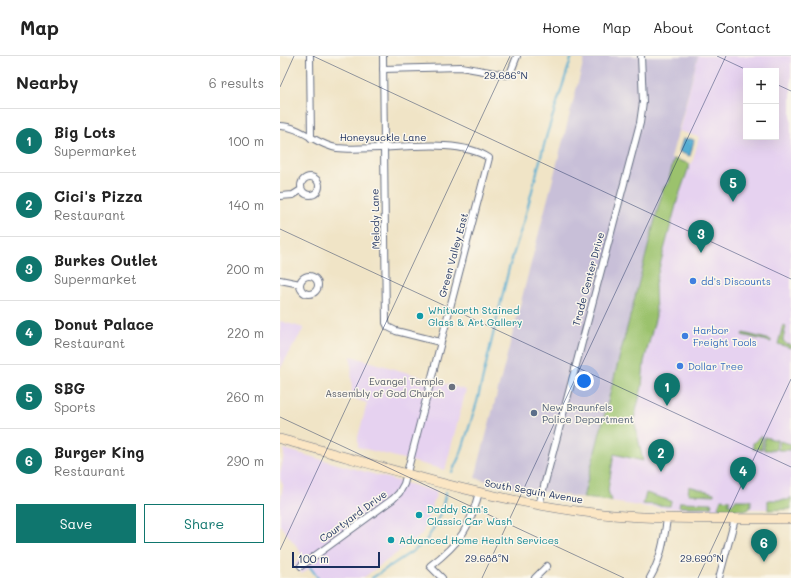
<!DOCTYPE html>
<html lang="en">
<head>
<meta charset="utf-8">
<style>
	:root { --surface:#fff; --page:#f2f2f2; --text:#222; --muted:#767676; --line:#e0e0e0; --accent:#0f766e }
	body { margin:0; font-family:Mali,sans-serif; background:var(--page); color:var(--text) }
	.controls { position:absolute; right:12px; top:12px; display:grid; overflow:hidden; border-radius:0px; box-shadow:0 4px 16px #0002 }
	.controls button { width:36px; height:36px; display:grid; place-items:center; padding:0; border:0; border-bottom:1px solid var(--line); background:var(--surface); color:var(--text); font:20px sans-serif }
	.scale { position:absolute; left:12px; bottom:10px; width:88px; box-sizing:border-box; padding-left:4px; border:2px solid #1b2f5e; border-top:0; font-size:11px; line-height:14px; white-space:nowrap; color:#1b2f5e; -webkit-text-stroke:3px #fbf7ec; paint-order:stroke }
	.you { position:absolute; left:304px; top:325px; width:14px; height:14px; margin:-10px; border:3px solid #fff; border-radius:50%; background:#1a73e8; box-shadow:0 0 0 6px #1a73e833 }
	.badge { display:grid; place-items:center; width:26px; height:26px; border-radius:50%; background:var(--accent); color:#fff; font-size:13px; font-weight:700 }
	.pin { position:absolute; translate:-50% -33px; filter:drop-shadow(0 1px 2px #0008) }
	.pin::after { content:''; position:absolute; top:21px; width:14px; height:12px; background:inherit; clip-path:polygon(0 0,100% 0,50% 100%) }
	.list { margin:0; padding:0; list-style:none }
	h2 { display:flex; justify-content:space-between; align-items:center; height:52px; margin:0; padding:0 16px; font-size:17px }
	h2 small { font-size:13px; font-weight:400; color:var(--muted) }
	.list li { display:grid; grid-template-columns:26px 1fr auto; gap:12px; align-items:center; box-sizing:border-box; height:64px; padding:0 16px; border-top:1px solid var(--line) }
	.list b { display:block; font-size:15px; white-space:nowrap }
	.list p { margin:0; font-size:13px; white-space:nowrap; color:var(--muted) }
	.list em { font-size:13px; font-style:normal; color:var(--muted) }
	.actions { display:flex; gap:8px; padding:12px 16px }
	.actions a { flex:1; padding:9px 0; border:1px solid var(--accent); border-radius:0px; text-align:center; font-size:14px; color:var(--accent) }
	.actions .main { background:var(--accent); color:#fff }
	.map { position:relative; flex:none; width:511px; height:522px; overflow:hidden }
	header { display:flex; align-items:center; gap:24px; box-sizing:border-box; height:56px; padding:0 20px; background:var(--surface); border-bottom:1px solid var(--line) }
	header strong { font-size:19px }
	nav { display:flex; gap:22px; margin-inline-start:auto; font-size:14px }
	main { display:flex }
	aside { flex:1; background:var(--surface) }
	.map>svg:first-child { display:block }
	.built { fill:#e6d2f0; fill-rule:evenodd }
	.industrial { fill:#c8bfd8 }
	.green { fill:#9bc26d; stroke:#5b7866 }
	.water { fill:#54add2; stroke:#386e98 }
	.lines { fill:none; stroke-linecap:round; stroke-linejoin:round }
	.stream { stroke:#54add2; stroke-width:2 }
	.minor-casing { stroke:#666e82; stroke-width:8 }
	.secondary-casing { stroke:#666e82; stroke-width:10 }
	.minor { stroke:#fff; stroke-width:6 }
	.secondary { stroke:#fbe6c4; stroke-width:9 }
	.ticks { fill:none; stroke:#1b2f5e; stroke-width:1; stroke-opacity:0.45 }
	.shop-dot { fill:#3f7fe0; stroke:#fbf7ec; stroke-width:1.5 }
	.culture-dot { fill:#0f9aa8; stroke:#fbf7ec; stroke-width:1.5 }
	.worship-dot { fill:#6b7280; stroke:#fbf7ec; stroke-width:1.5 }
	.service-dot { fill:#5c6f8a; stroke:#fbf7ec; stroke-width:1.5 }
	.labels { text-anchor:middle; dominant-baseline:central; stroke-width:3; stroke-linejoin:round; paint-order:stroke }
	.street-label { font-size:10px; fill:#1b2f5e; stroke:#fbf7ec }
	.shop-label { font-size:10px; fill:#366cbe; stroke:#fbf7ec; text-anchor:start }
	.culture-label { font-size:10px; fill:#0d838f; stroke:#fbf7ec; text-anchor:start }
	.worship-label { font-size:10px; fill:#5b616d; stroke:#fbf7ec; text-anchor:end }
	.service-label { font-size:10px; fill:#4e5e75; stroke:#fbf7ec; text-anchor:start }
	.ticks-label { font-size:10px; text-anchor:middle; fill:#1b2f5e; stroke:#fbf7ec; stroke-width:3; stroke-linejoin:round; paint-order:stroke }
</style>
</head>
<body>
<header>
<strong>Map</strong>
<nav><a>Home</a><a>Map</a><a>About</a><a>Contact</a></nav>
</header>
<main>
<aside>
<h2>Nearby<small>6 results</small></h2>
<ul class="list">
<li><span class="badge">1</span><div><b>Big Lots</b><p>Supermarket</p></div><em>100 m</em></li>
<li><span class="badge">2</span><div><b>Cici's Pizza</b><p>Restaurant</p></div><em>140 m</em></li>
<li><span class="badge">3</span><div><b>Burkes Outlet</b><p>Supermarket</p></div><em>200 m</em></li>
<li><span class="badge">4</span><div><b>Donut Palace</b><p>Restaurant</p></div><em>220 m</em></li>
<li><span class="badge">5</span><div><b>SBG</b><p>Sports</p></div><em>260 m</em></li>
<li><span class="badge">6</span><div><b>Burger King</b><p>Restaurant</p></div><em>290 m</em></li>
</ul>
<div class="actions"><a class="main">Save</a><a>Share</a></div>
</aside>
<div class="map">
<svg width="511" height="522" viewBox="0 0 511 522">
	<rect width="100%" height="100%" fill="#fbf7ec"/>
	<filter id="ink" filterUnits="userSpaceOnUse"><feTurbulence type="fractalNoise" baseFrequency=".025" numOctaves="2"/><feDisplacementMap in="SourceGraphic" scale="8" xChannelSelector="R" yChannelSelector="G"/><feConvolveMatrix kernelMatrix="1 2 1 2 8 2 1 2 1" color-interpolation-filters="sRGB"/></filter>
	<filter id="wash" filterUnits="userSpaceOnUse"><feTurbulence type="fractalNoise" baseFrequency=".012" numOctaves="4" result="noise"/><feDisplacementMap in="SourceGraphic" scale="16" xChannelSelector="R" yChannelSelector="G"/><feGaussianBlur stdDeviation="0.9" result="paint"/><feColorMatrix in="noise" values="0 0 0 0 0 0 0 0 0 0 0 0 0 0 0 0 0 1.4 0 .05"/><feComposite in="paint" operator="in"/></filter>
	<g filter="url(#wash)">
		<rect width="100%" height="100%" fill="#f0e4c6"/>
		<g class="built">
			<path d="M418,0H511V453H401L367,451L303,442L394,103L412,108L419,81L399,75ZM466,15H496V81H466Z"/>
			<path d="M0,265L24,272L0,313Z"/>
			<path d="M71,300L186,334L165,414L78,391V381L87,347L72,342Z"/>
			<path d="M4,393L157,436L143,476L139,481L83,522H37L30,513H28L22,518L14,508L23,501L18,492L0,469V447L3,429L0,423V417L4,399Z"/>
		</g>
		<path class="industrial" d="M305,0H418L391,102L394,103L388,127L383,133L303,442L233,431L195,422Z"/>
		<g class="green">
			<path d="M394,103L410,108L398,142L375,228L376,260L364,306L362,331L354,363L363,405L334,398L328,434L331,445L303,442L383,133L388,127Z"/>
			<path d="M503,269L506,270L503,284L506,288L511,289V292L498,288Z"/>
			<path d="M463,277L491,284V286L462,279Z"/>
			<path d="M481,380H482V393H473V387Z"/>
			<path d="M484,381L497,384L496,394H484Z"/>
			<path d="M499,385L511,388V394H498Z"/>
			<path d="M409,430L434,437V439L408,438Z"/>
			<path d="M366,437L391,445L390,450L363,448Z"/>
			<path d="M511,441V453L488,454V444H508Z"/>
			<path d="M441,443L450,444L448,448H452L455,444H471V450L468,454L442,453L438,451Z"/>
			<path d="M400,446L432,447L431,451H399Z"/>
		</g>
		<path class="water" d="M403,83H411L414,84L410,100L399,96Z"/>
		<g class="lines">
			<g class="stream">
				<path d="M172,416L181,397L197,346L229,212L245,161L267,78L292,0"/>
				<path d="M30,511L38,522"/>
				<path d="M92,522L136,493L145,486L152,475L161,456L166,436"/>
			</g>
		</g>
	</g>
	<g filter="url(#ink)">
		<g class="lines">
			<g class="minor-casing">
				<g id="minor">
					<path d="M30,0L31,82"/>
					<path d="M103,0L106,267L108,271L116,275L160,286"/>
					<path d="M103,13L181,11L226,19L230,18L237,0"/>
					<path d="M0,70C21,70 36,89 57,92C99,97 174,78 209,102L124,428L119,437L113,443L21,510"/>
					<circle cx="30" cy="130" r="9"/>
					<path d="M0,140L13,139L21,134"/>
					<circle cx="29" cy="229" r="9"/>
					<path d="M0,224L20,228"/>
					<path d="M259,449L360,67L363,46L361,0"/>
					<path d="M162,522L150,510C180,487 190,472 199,436"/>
					<path d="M255,522L267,510"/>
					<path d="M370,522C381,503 384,484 387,463"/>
					<path d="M439,522L455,463"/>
				</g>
			</g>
			<g class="secondary-casing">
				<path id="secondary" d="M0,383C98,409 196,441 297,455C368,465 439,462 511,463"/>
			</g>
			<use href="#minor" class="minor"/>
			<use href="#secondary" class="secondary"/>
		</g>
	</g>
	<path class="ticks" d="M33,0L511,223M437,0L469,15M496,28L511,35M0,31L14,0M0,173L511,411M0,361L344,522M0,494L230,0M202,522L446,0M418,522L511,323"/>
	<g class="shop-dot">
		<circle cx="413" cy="225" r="4"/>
		<circle cx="405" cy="280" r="4"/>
		<circle cx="400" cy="310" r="4"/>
	</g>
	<g class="culture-dot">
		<circle cx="140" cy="260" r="4"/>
		<circle cx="139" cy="459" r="4"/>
		<circle cx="111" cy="484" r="4"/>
	</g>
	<circle class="worship-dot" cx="172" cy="331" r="4"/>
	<circle class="service-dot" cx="254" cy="357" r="4"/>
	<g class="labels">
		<g class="street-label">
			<text x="103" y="81">Honeysuckle Lane</text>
			<text transform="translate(95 163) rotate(-91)">Melody Lane</text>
			<text transform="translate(173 199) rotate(-75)">Green Valley East</text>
			<text transform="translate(308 223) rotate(-75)">Trade Center Drive</text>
			<text transform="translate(254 435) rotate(10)">South Seguin Avenue</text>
			<text transform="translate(73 460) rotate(-36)">Courtyard Drive</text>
		</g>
		<g class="shop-label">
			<text x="421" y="225">dd's Discounts</text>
			<text x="413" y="274">Harbor<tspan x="413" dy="12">Freight Tools</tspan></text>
			<text x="408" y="310">Dollar Tree</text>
		</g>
		<g class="culture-label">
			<text x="148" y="254">Whitworth Stained<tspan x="148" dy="12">Glass &amp; Art Gallery</tspan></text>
			<text x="147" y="453">Daddy Sam's<tspan x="147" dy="12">Classic Car Wash</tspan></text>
			<text x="119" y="484">Advanced Home Health Services</text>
		</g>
		<g class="worship-label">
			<text x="164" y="325">Evangel Temple<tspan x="164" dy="12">Assembly of God Church</tspan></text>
		</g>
		<g class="service-label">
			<text x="262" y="351">New Braunfels<tspan x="262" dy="12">Police Department</tspan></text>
		</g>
	</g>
	<g class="ticks-label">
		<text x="226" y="23">29.686°N</text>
		<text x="422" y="506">29.690°N</text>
		<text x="207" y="506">29.688°N</text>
	</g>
</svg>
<div class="controls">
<button>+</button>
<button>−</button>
</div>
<div class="scale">100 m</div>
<div class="you"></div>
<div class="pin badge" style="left:387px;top:350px">1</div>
<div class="pin badge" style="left:381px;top:416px">2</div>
<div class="pin badge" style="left:421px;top:197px">3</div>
<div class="pin badge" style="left:463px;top:434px">4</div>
<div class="pin badge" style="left:453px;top:146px">5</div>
<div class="pin badge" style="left:484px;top:506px">6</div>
</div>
</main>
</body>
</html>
